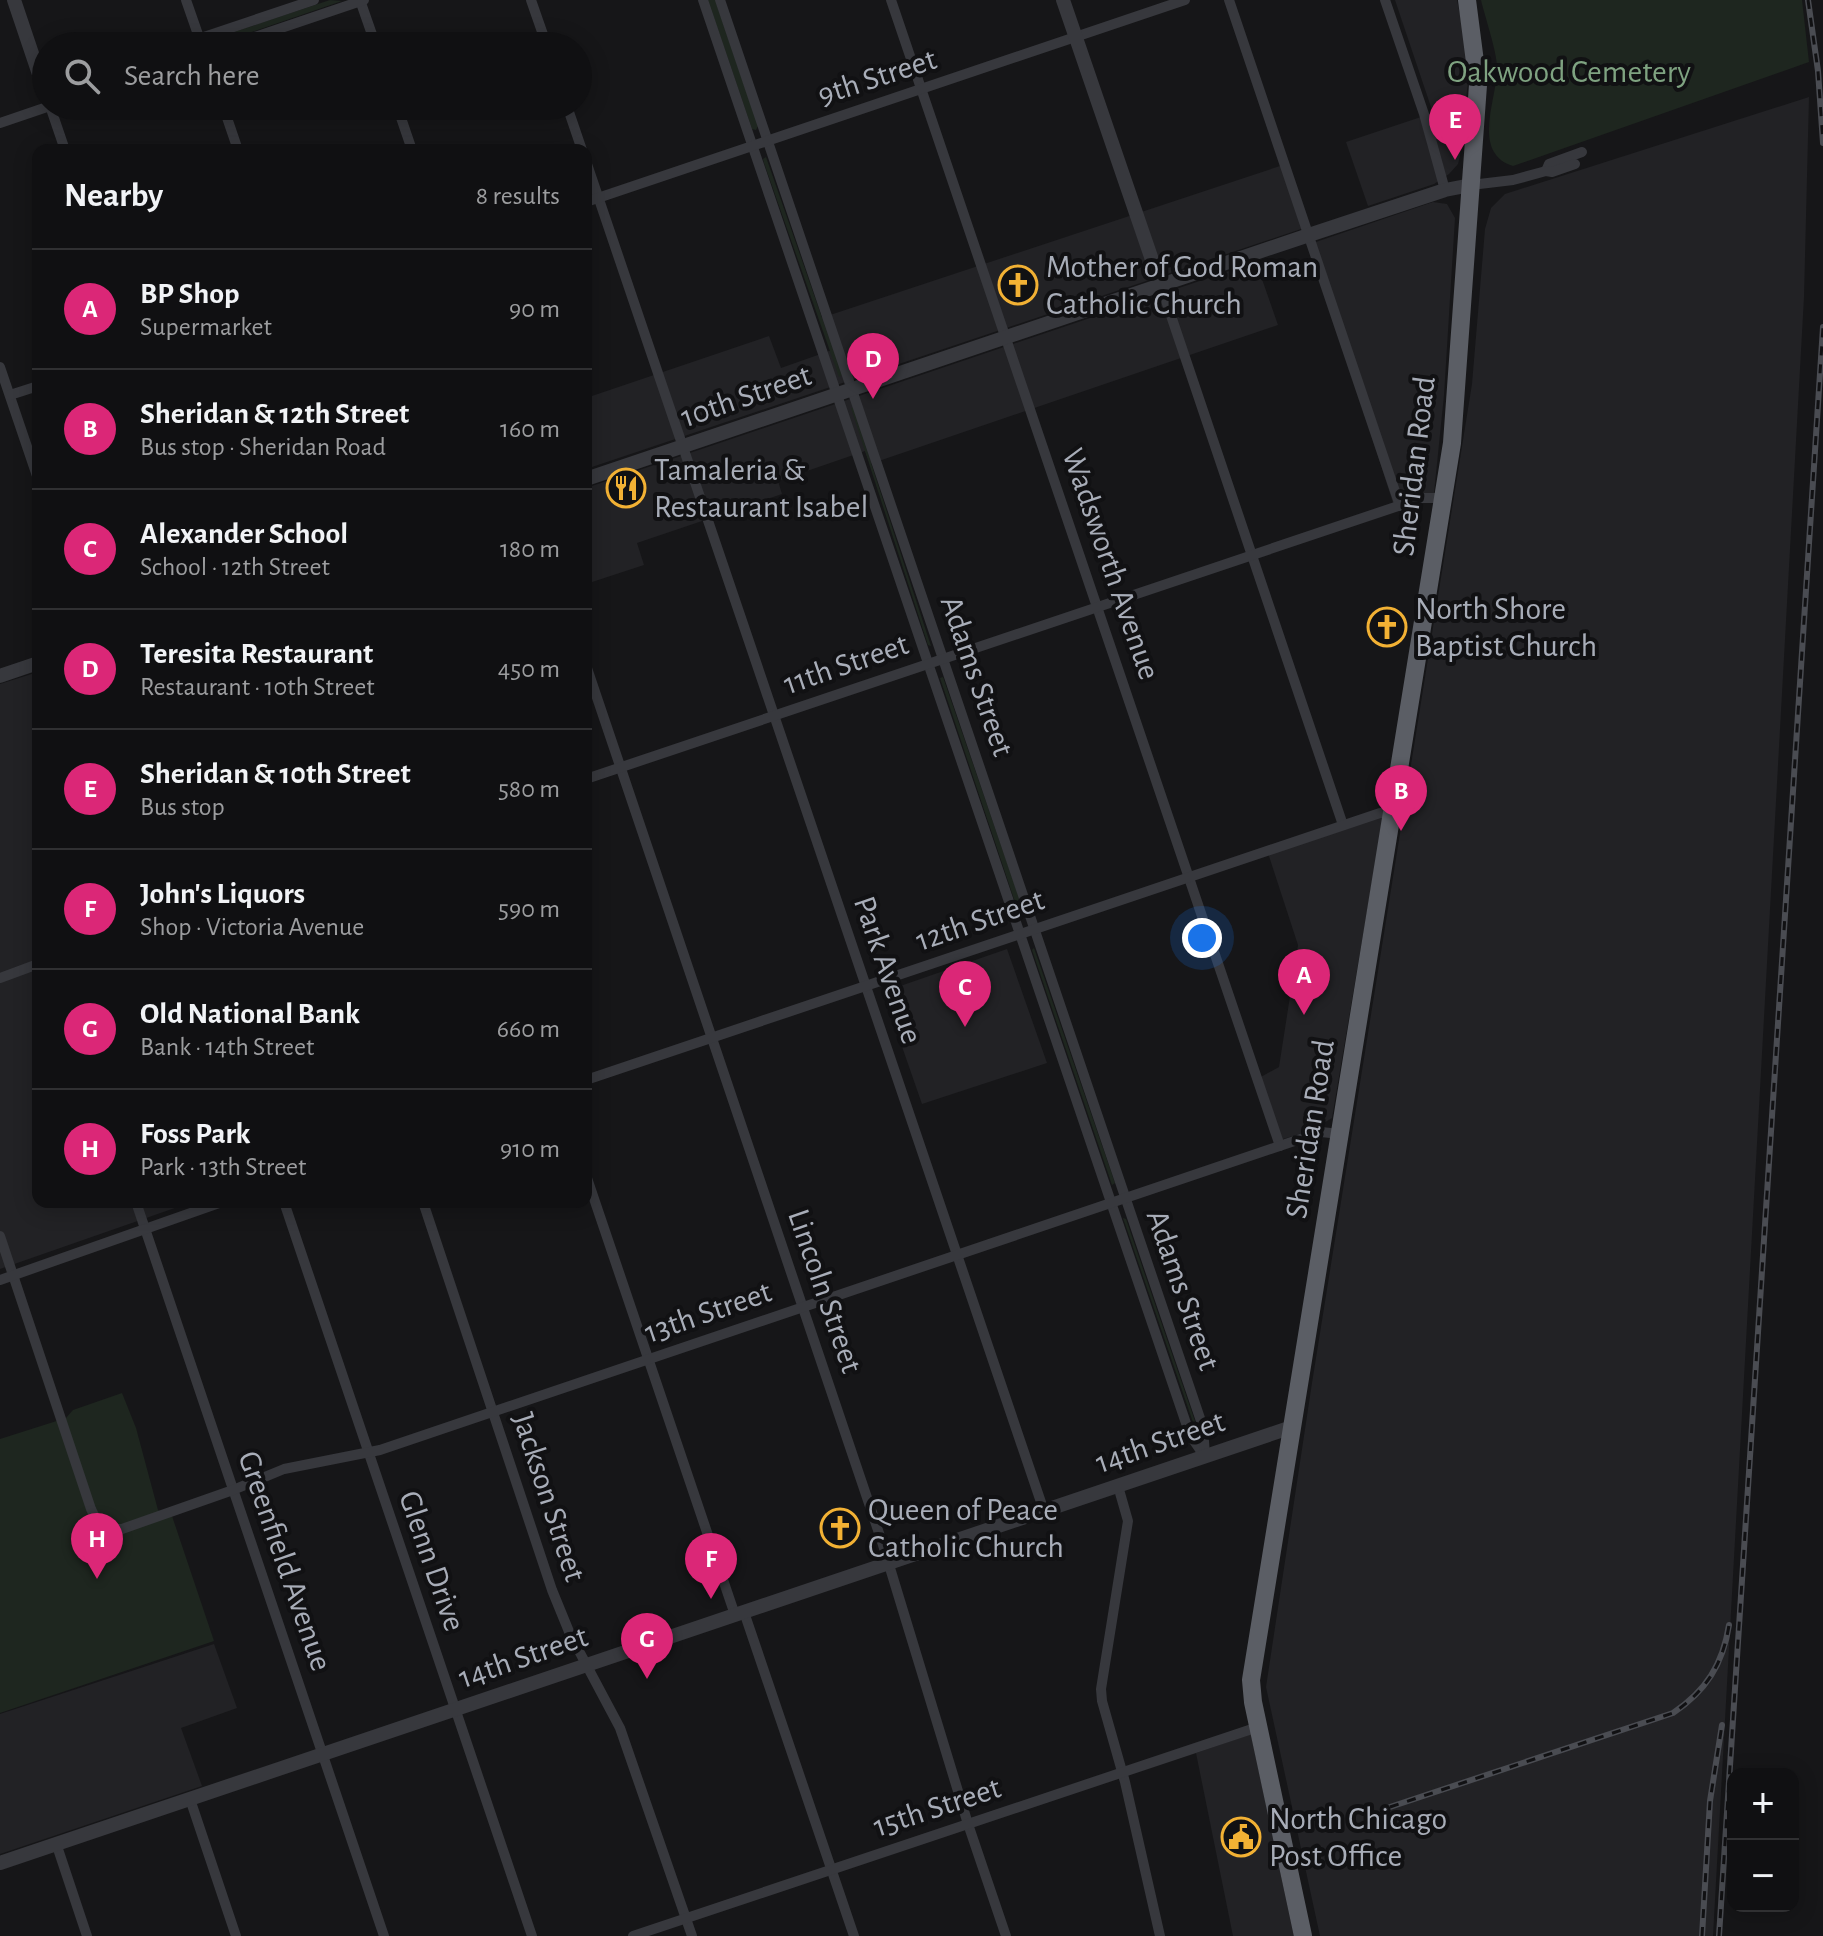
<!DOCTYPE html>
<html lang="en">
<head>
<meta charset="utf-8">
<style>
	:root { --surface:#101012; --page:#19191b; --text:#f1f3f6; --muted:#9c9d9f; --line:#303032; --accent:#db2777 }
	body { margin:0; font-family:"Alegreya Sans",sans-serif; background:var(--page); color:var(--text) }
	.controls { position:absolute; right:24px; bottom:24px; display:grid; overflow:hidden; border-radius:16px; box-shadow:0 4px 20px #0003 }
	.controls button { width:72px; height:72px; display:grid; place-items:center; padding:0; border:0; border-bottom:2px solid var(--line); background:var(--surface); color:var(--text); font:40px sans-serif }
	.you { position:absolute; left:1202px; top:938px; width:28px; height:28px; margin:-20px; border:6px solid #fff; border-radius:50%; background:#1a73e8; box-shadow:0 0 0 12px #1a73e833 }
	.badge { display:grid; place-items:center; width:52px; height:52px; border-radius:50%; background:var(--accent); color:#fff; font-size:26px; font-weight:700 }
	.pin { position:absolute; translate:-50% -66px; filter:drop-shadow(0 2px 4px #0008) }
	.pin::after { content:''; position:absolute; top:42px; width:28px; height:24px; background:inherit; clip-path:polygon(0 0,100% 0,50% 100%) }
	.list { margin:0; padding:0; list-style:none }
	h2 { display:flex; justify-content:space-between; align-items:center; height:104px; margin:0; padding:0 32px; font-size:34px }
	h2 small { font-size:26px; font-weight:400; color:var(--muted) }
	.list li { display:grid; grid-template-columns:52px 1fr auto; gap:24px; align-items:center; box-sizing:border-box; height:120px; padding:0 32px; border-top:2px solid var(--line) }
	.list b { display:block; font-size:30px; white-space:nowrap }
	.list p { margin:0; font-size:26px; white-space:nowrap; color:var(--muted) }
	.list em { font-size:26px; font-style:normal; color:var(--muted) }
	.icon { flex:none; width:44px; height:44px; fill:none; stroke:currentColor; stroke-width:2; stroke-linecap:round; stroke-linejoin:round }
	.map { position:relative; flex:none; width:1823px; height:1936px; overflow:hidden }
	.search { position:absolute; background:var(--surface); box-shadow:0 4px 20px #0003; left:32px; top:32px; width:560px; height:88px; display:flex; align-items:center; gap:20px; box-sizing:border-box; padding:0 28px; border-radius:44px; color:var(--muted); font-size:30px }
	.panel { position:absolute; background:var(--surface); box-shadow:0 4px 20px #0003; left:32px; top:144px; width:560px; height:1064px; border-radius:16px }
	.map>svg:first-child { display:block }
	.built { fill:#222225 }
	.green { fill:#1e261f }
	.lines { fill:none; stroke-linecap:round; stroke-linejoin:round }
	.minor { stroke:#37383d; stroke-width:10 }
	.tertiary { stroke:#37383d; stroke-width:14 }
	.trunk { stroke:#5b5e65; stroke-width:18 }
	.rail-casing { stroke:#4a4c52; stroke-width:6 }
	.rail { stroke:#111113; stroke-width:3; stroke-dasharray:9; stroke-linecap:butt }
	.labels { text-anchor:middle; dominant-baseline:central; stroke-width:8; stroke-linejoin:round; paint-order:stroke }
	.park-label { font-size:32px; fill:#7fa381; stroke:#111113 }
	.street-label { font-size:32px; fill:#a8adb8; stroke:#111113 }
	.poi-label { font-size:32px; fill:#a8adb8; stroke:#111113; text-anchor:start }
</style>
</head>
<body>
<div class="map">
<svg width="1823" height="1936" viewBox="0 0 1823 1936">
	<rect width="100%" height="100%" fill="#161618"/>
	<g class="built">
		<path d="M1395,0H1457L1470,62L1460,156L1458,164L1449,174L1434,184L1368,206L1346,142L1433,113Z"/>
		<path d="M1809,97L1804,297L1713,1936H1320L1266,1687L1312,1383L1472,384L1485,229L1491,208L1505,194Z"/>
		<path d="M1283,165L1304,228L586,469V398L769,336L781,368L832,350L821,318Z"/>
		<path d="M1433,202L1447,204L1455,218L1444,395L1434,493L1394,506L1310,244Z"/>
		<path d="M1256,262L1278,325L870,464L865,451L778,481L782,494L637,543L644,565L586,584V488Z"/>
		<path d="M38,672V1202H192L0,1269V684Z"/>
		<path d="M1384,811L1332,1118L1312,1130L1277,1141L1259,1078L1279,1067L1298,945L1267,850Z"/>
		<path d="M1007,949L1047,1063L922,1104L883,992Z"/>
		<path d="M214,1644L237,1708L181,1728L202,1786L0,1854V1714Z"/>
		<path d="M1251,1734L1291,1923L1294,1936H1233L1196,1753Z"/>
	</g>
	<g class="green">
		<path d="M330,0L342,1L220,43L218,41L219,37Z"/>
		<path d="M708,0H715L758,126L756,130L752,129Z"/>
		<path d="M1481,0H1802L1809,62L1513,166C1470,152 1498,98 1497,67C1497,52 1485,17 1481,0Z"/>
		<path d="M766,157L842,375L839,377L764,163L763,159Z"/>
		<path d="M851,408H853L931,646L928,645Z"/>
		<path d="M943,677L1024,912L1022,915L1019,914L940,678Z"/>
		<path d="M1034,948L1115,1183L1112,1185L1032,950Z"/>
		<path d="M1123,1218L1126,1219L1198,1430L1197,1434Z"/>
		<path d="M122,1393L136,1428L158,1510L172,1516L214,1641L0,1713V1439L66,1418L73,1410Z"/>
	</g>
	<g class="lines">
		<g class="minor">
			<path d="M186,0L202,46"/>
			<path d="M360,0L376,46"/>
			<path d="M531,0L547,46"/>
			<path d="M703,0L1190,1435L1205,1457"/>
			<path d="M720,0L1203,1427L1205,1455"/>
			<path d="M891,0L1280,1146"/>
			<path d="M1229,0L1400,506"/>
			<path d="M1385,0L1424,114L1445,190"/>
			<path d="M177,46L314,0"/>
			<path d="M228,46L364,0"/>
			<path d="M50,106L65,150"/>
			<path d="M223,106L238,150"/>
			<path d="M397,106L412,150"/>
			<path d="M567,106L582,150"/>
			<path d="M0,123L50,106"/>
			<path d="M586,161L1044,1511"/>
			<path d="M1546,171L1549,164L1582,152"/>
			<path d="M1471,185L1513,180L1546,171L1552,172L1575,164"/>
			<path d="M586,202L1185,0"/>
			<path d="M1161,286L1343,825"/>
			<path d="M0,367L38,479"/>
			<path d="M10,395L38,386"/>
			<path d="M586,665L883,1545L968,1824L1006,1936"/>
			<path d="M586,779L1422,498H1443"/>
			<path d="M0,978L38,964"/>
			<path d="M586,1080L1380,813H1392"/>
			<path d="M586,1175L735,1615"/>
			<path d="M136,1202L384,1936"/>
			<path d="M284,1202L532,1936"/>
			<path d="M423,1202L552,1590L570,1634L620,1728L692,1936"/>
			<path d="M0,1236L91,1509C98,1525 105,1530 122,1529L233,1490L284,1469L380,1450L1321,1132L1340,1134"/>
			<path d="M0,1280L222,1202"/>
			<path d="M1118,1486L1128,1521L1101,1689L1102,1701L1125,1782L1160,1936"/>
			<path d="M744,1612L854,1936"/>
			<path d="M190,1799L236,1936"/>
			<path d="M56,1843L87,1936"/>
			<path d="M633,1936L1258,1727"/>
		</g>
		<g class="tertiary">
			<path d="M14,0L46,95"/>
			<path d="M1063,0L1161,286"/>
			<path d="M586,479L1309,235L1445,190L1471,185"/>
			<path d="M0,676L38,663"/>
			<path d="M0,1863L1292,1427"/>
		</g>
		<path class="trunk" d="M1303,1936L1253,1702L1251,1680L1452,443L1478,85L1467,0"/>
		<g class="rail-casing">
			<g id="rail">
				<path d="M1808,0L1818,71L1823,143"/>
				<path d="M1390,1807L1673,1713C1706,1691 1723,1664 1729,1625"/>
				<path d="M1702,1936L1710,1801L1722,1725"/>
				<path d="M1719,1936L1823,327"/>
			</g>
		</g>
		<use href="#rail" class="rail"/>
	</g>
	<defs>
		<g id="church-ring" transform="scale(2)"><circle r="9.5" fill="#111113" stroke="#f2b134" stroke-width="1.5"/><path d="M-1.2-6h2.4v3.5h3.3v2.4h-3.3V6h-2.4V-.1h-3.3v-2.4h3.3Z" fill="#f2b134"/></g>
		<g id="restaurant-ring" transform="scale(2)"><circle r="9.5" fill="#111113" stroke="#f2b134" stroke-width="1.5"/><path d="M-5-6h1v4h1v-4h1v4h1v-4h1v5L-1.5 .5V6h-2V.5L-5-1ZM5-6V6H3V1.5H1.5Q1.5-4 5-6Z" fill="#f2b134"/></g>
		<g id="civic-ring" transform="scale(2)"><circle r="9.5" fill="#111113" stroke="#f2b134" stroke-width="1.5"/><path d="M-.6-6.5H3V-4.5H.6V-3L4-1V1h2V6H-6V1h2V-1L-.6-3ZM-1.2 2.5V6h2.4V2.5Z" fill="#f2b134"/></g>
	</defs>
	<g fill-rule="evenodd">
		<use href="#church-ring" x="1018" y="285"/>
		<use href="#restaurant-ring" x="626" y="488"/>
		<use href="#church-ring" x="1387" y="627"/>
		<use href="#church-ring" x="840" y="1528"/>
		<use href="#civic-ring" x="1241" y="1837"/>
	</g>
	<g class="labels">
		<g class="park-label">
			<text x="1569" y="72">Oakwood Cemetery</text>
		</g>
		<g class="street-label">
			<text transform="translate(877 77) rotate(-18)">9th Street</text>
			<text transform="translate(746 396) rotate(-19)">10th Street</text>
			<text transform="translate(1414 466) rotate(-83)">Sheridan Road</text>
			<text transform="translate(1111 564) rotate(71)">Wadsworth Avenue</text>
			<text transform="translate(846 664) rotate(-19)">11th Street</text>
			<text transform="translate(977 676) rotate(71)">Adams Street</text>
			<text transform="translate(980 920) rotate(-19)">12th Street</text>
			<text transform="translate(888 970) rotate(71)">Park Avenue</text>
			<text transform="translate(1310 1129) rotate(-81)">Sheridan Road</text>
			<text transform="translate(1183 1290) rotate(71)">Adams Street</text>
			<text transform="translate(825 1291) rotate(71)">Lincoln Street</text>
			<text transform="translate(708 1312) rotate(-19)">13th Street</text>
			<text transform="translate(1160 1442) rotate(-19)">14th Street</text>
			<text transform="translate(549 1497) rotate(72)">Jackson Street</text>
			<text transform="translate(285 1561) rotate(71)">Greenfield Avenue</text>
			<text transform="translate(432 1561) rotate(71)">Glenn Drive</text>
			<text transform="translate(523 1657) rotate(-19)">14th Street</text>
			<text transform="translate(937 1807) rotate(-18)">15th Street</text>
		</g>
		<g class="poi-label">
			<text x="1046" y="267">Mother of God Roman<tspan x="1046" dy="37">Catholic Church</tspan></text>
			<text x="654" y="470">Tamaleria &amp;<tspan x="654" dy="37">Restaurant Isabel</tspan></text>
			<text x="1415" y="609">North Shore<tspan x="1415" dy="37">Baptist Church</tspan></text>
			<text x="868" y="1510">Queen of Peace<tspan x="868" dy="37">Catholic Church</tspan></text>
			<text x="1269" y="1819">North Chicago<tspan x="1269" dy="37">Post Office</tspan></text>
		</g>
	</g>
</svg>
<div class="controls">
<button>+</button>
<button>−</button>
</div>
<div class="you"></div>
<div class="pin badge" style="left:1304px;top:1015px">A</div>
<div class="pin badge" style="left:1401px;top:831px">B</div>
<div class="pin badge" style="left:965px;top:1027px">C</div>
<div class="pin badge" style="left:873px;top:399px">D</div>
<div class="pin badge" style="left:1455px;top:160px">E</div>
<div class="pin badge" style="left:711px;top:1599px">F</div>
<div class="pin badge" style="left:647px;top:1679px">G</div>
<div class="pin badge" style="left:97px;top:1579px">H</div>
<div class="search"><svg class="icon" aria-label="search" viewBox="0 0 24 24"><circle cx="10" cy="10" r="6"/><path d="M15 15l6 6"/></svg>Search here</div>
<section class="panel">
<h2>Nearby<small>8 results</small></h2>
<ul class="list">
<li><span class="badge">A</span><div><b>BP Shop</b><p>Supermarket</p></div><em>90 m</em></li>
<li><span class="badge">B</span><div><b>Sheridan &amp; 12th Street</b><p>Bus stop · Sheridan Road</p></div><em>160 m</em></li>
<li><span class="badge">C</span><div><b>Alexander School</b><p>School · 12th Street</p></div><em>180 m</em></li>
<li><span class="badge">D</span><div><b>Teresita Restaurant</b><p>Restaurant · 10th Street</p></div><em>450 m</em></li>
<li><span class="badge">E</span><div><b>Sheridan &amp; 10th Street</b><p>Bus stop</p></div><em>580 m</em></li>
<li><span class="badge">F</span><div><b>John's Liquors</b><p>Shop · Victoria Avenue</p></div><em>590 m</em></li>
<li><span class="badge">G</span><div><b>Old National Bank</b><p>Bank · 14th Street</p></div><em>660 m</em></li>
<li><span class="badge">H</span><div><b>Foss Park</b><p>Park · 13th Street</p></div><em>910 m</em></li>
</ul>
</section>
</div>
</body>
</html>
